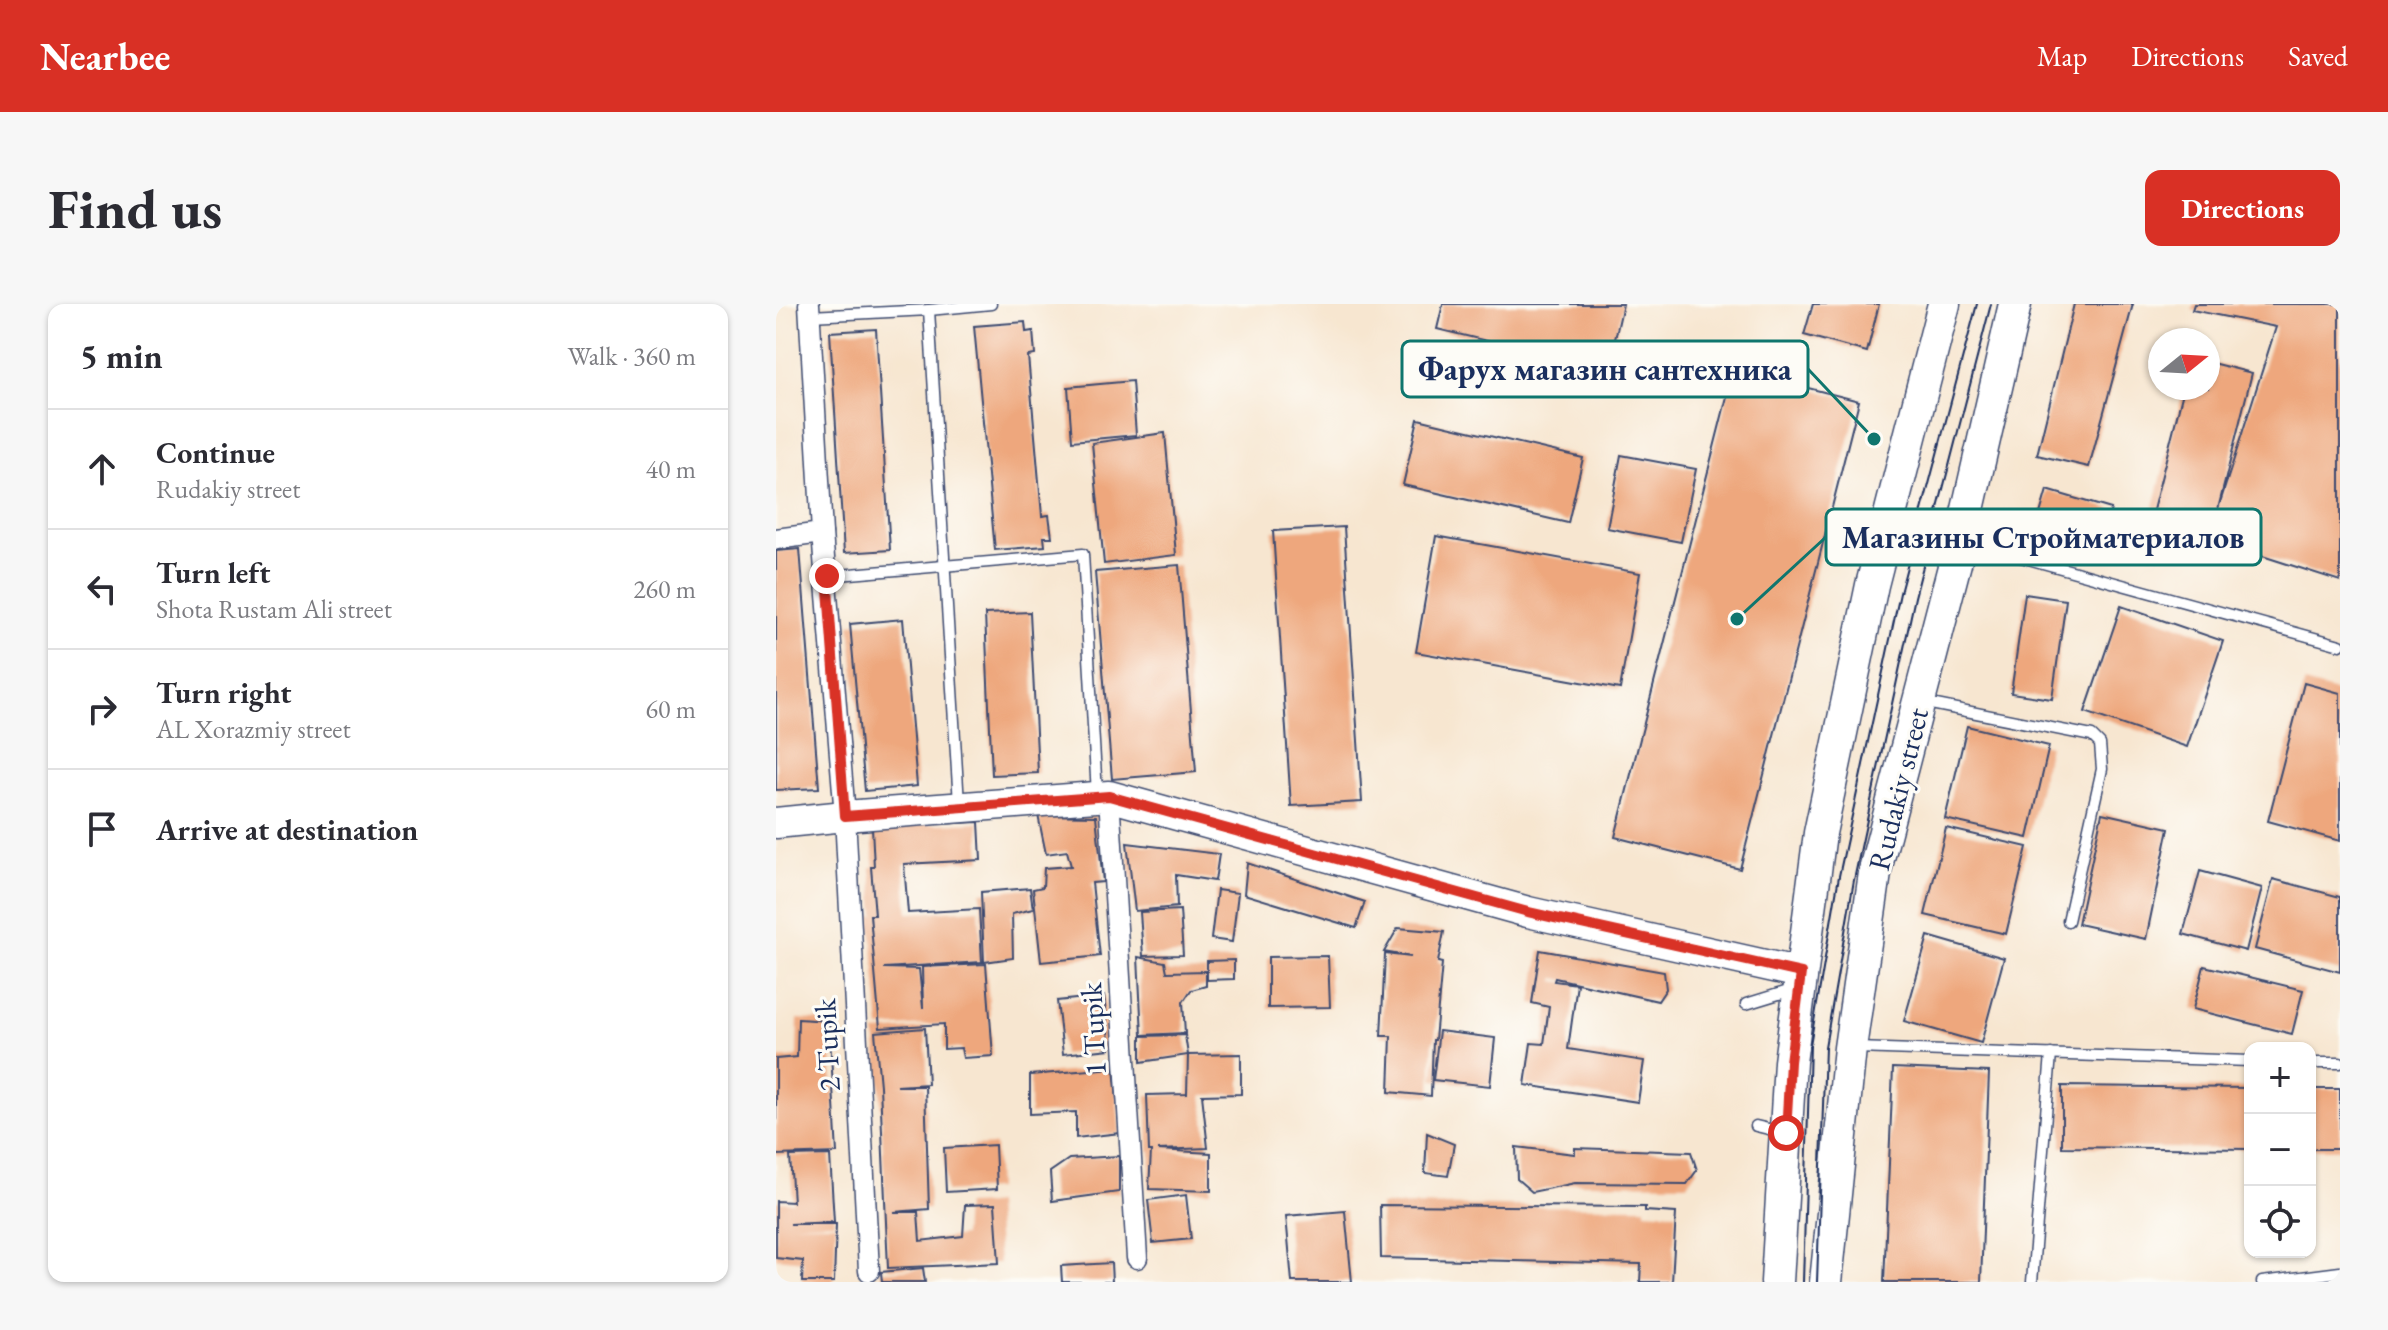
<!DOCTYPE html>
<html lang="en">
<head>
<meta charset="utf-8">
<style>
	:root { --surface:#fff; --page:#f7f7f7; --text:#2b2b33; --muted:#7c7c81; --line:#e1e1e2; --accent:#d93025 }
	body { margin:0; font-family:"EB Garamond",serif; background:var(--page); color:var(--text) }
	.controls { position:absolute; right:24px; bottom:24px; display:grid; overflow:hidden; border-radius:16px; box-shadow:0 2px 6px #0004 }
	.controls button { width:72px; height:72px; display:grid; place-items:center; padding:0; border:0; border-bottom:2px solid var(--line); background:var(--surface); color:var(--text); font:40px sans-serif }
	.compass { position:absolute; left:1372px; top:24px; width:72px; height:72px; border-radius:50%; background:var(--surface); box-shadow:0 2px 6px #0004; rotate:72deg }
	.stop { position:absolute; width:24px; height:24px; margin:-18px; border:6px solid #d93025; border-radius:50%; background:#fff }
	.stop.end { background:#d93025; border-color:#fff; box-shadow:0 2px 8px #0008 }
	.list { margin:0; padding:0; list-style:none }
	h2 { display:flex; justify-content:space-between; align-items:center; height:104px; margin:0; padding:0 32px; font-size:34px }
	h2 small { font-size:26px; font-weight:400; color:var(--muted) }
	.list li { display:grid; grid-template-columns:52px 1fr auto; gap:24px; align-items:center; box-sizing:border-box; height:120px; padding:0 32px; border-top:2px solid var(--line) }
	.list b { display:block; font-size:30px; white-space:nowrap }
	.list p { margin:0; font-size:26px; white-space:nowrap; color:var(--muted) }
	.list em { font-size:26px; font-style:normal; color:var(--muted) }
	.icon { flex:none; width:44px; height:44px; fill:none; stroke:currentColor; stroke-width:2; stroke-linecap:round; stroke-linejoin:round }
	.map { position:relative; flex:none; width:1564px; height:978px; overflow:hidden; border-radius:16px }
	header { display:flex; align-items:center; gap:48px; box-sizing:border-box; height:112px; padding:0 40px; background:var(--accent); color:#fff }
	header strong { font-size:38px }
	nav { display:flex; gap:44px; margin-inline-start:auto; font-size:28px }
	.intro { display:flex; align-items:center; justify-content:space-between; box-sizing:border-box; height:192px; padding:0 48px }
	h1 { margin:0; font-size:56px }
	.button { padding:20px 36px; border-radius:16px; background:var(--accent); color:#fff; font-size:28px; font-weight:700 }
	main { display:flex; gap:48px; padding:0 48px }
	aside { flex:1; background:var(--surface); border-radius:16px; box-shadow:0 2px 6px #0004 }
	.map>svg:first-child { display:block }
	.building { fill:#eea77d }
	.lines { fill:none; stroke-linecap:round; stroke-linejoin:round }
	.lane-casing { stroke:#3c4a6f; stroke-width:13 }
	.street-casing { stroke:#3c4a6f; stroke-width:23 }
	.secondary-casing { stroke:#3c4a6f; stroke-width:33 }
	.primary-casing { stroke:#3c4a6f; stroke-width:35 }
	.lane { stroke:#fff; stroke-width:10 }
	.street { stroke:#fff; stroke-width:20 }
	.secondary { stroke:#fff; stroke-width:30 }
	.primary { stroke:#fff; stroke-width:32 }
	.tram { stroke:#1b2f5e; stroke-width:2 }
	.route { stroke:#d93025; stroke-width:10 }
	.labels { text-anchor:middle; dominant-baseline:central; stroke-width:6; stroke-linejoin:round; paint-order:stroke }
	.street-label { font-size:30px; fill:#1b2f5e; stroke:#fdfcf7 }
	.leader { fill:none; stroke:#0f766e; stroke-width:3 }
	.callout-dot { fill:#0f766e; stroke:#fdfcf7; stroke-width:3 }
	.callout { fill:#fdfcf7; stroke:#0f766e; stroke-width:3 }
	.callout-label { font-size:32px; text-anchor:middle; font-weight:bold; fill:#1b2f5e }
</style>
</head>
<body>
<header>
<strong>Nearbee</strong>
<nav><a>Map</a><a>Directions</a><a>Saved</a></nav>
</header>
<div class="intro"><h1>Find us</h1><a class="button">Directions</a></div>
<main>
<aside>
<h2>5 min<small>Walk · 360 m</small></h2>
<ul class="list">
<li><svg class="icon" aria-label="ahead" viewBox="0 0 24 24"><path d="M12 20V5M6 11l6-6 6 6"/></svg><div><b>Continue</b><p>Rudakiy street</p></div><em>40 m</em></li>
<li><svg class="icon" aria-label="left" viewBox="0 0 24 24"><path d="M17 20v-9H6M10 6l-5 5 5 5"/></svg><div><b>Turn left</b><p>Shota Rustam Ali street</p></div><em>260 m</em></li>
<li><svg class="icon" aria-label="right" viewBox="0 0 24 24"><path d="M7 20v-9h11M14 6l5 5-5 5"/></svg><div><b>Turn right</b><p>AL Xorazmiy street</p></div><em>60 m</em></li>
<li><svg class="icon" aria-label="arrive" viewBox="0 0 24 24"><path d="M6 21V4h12l-3 4 3 4H6"/></svg><div><b>Arrive at destination</b></div></li>
</ul>
</aside>
<div class="map">
<svg width="1564" height="978" viewBox="0 0 1564 978">
	<rect width="100%" height="100%" fill="#fdfcf7"/>
	<filter id="ink" filterUnits="userSpaceOnUse"><feTurbulence type="fractalNoise" baseFrequency=".0125" numOctaves="2"/><feDisplacementMap in="SourceGraphic" scale="16" xChannelSelector="R" yChannelSelector="G"/><feConvolveMatrix kernelMatrix="1 2 1 2 8 2 1 2 1" color-interpolation-filters="sRGB"/></filter>
	<filter id="wash" filterUnits="userSpaceOnUse"><feTurbulence type="fractalNoise" baseFrequency=".006" numOctaves="4" result="noise"/><feDisplacementMap in="SourceGraphic" scale="32" xChannelSelector="R" yChannelSelector="G"/><feGaussianBlur stdDeviation="1.8" result="paint"/><feColorMatrix in="noise" values="0 0 0 0 0 0 0 0 0 0 0 0 0 0 0 0 0 1.4 0 .05"/><feComposite in="paint" operator="in"/></filter>
	<g filter="url(#wash)">
		<rect width="100%" height="100%" fill="#f7e6d0"/>
		<g id="blocks">
			<g class="building">
				<path d="M667,0H847L832,66L661,25Z"/>
				<path d="M1037,0H1103L1091,48L1028,31Z"/>
				<path d="M1298,0H1357L1313,163L1261,151Z"/>
				<path d="M1418,0H1564V277L1434,235V237L1373,222L1408,84H1432V58L1476,69L1442,205L1500,23L1416,6Z"/>
				<path d="M249,18L250,28L257,27L259,51L252,52L266,212L273,211L276,233H268L269,242L219,246L198,22Z"/>
				<path d="M100,25L114,246L68,249L54,28Z"/>
				<path d="M958,65L1083,97L964,565L839,533Z"/>
				<path d="M356,77L360,131L296,137L292,83Z"/>
				<path d="M642,115L807,154L792,219L627,181Z"/>
				<path d="M389,129L400,251L328,260L316,139Z"/>
				<path d="M845,151L920,165L905,238L831,224Z"/>
				<path d="M1271,186L1335,205L1325,240L1261,220Z"/>
				<path d="M568,223L586,498L515,502L497,227Z"/>
				<path d="M660,232L864,269L844,385L640,348Z"/>
				<path d="M24,245L43,484L0,486V247Z"/>
				<path d="M403,261L420,468L336,475L319,268Z"/>
				<path d="M1249,290L1290,296L1276,395L1235,389Z"/>
				<path d="M1345,302L1447,337L1411,443L1309,408Z"/>
				<path d="M254,308L262,469L216,471L209,310Z"/>
				<path d="M127,315L141,482L89,487L74,320Z"/>
				<path d="M1528,379L1564,389V537L1492,517Z"/>
				<path d="M1191,422L1273,442L1252,534L1169,515Z"/>
				<path d="M1326,509L1393,524L1370,635L1302,620Z"/>
				<path d="M262,511L320,512L327,578L316,579L324,652L265,658L257,585L267,583L268,564L295,562L291,547L270,550Z"/>
				<path d="M203,518L205,556L128,560L132,609L203,605L206,658L108,664L143,665L147,704L146,663L210,660L217,752L187,754L185,744L168,745V720L104,724L94,611H99L95,563H98L96,523Z"/>
				<path d="M1170,524L1251,543L1230,630L1149,611Z"/>
				<path d="M351,539L443,550L439,577L400,571L401,603L359,607Z"/>
				<path d="M471,559L589,598L580,624L468,590Z"/>
				<path d="M1424,567L1486,584L1470,647L1407,630Z"/>
				<path d="M1497,575L1564,593V668L1479,645Z"/>
				<path d="M254,584L257,605L236,610L237,654L208,658L205,588Z"/>
				<path d="M441,586L462,589L456,638L435,635Z"/>
				<path d="M404,606L407,651L367,652L364,608Z"/>
				<path d="M622,624L668,628L662,658L666,659L659,736H657L655,792L613,788L615,732H605L609,650L635,653L608,648Z"/>
				<path d="M1152,632L1228,654L1205,739L1128,717Z"/>
				<path d="M764,646L888,668L890,685L882,697L779,674L778,677L801,680L792,745L868,757L862,798L749,781L755,739L768,740L773,703L756,699Z"/>
				<path d="M552,652L554,703L492,704V653Z"/>
				<path d="M362,653L389,658L391,668L430,667V682L415,686L407,698L409,729L366,731Z"/>
				<path d="M458,656V675L431,676V657Z"/>
				<path d="M1428,662L1527,686L1516,730L1417,705Z"/>
				<path d="M328,692L334,745L287,750L281,697Z"/>
				<path d="M22,715L53,717L61,849L0,851V755L21,753Z"/>
				<path d="M149,724L152,780L121,782H149L153,905L118,908H142L144,937L187,932L189,901L219,900L223,959L112,964L104,782L99,728Z"/>
				<path d="M663,727L719,734L714,782L657,776Z"/>
				<path d="M409,731L412,751L365,758V732Z"/>
				<path d="M465,750V790L426,791L432,844L382,846L435,849V887L373,885L375,847H373L371,791L411,790L412,751Z"/>
				<path d="M338,764L344,829L300,834V808L254,810V771Z"/>
				<path d="M1117,764L1213,768L1205,978H1108Z"/>
				<path d="M1286,782L1474,784V845L1286,843Z"/>
				<rect x="1534" y="785" width="30" height="60"/>
				<path d="M651,829L678,840L672,872L649,869Z"/>
				<path d="M219,841L221,885L170,888L168,844Z"/>
				<path d="M740,843L799,850V844L915,848L921,866L911,880L799,879L756,888L741,875Z"/>
				<path d="M54,851L58,918L14,920H60L58,978H26L27,957L0,954V897L17,898L14,852Z"/>
				<path d="M343,852V888L276,897L274,868L293,855Z"/>
				<path d="M410,891L415,935L377,939L372,896Z"/>
				<path d="M604,901L869,903V907L900,909L896,978H864L865,960L605,954Z"/>
				<path d="M569,907L576,978H516L510,912Z"/>
				<path d="M335,959L336,978H286L285,962Z"/>
				<path d="M147,964L149,978H106L105,968Z"/>
			</g>
		</g>
	</g>
	<g filter="url(#ink)">
		<use href="#blocks" fill-opacity="0" stroke="#3c4a6f" stroke-width="2"/>
		<g class="lines">
			<g class="lane-casing">
				<g id="lane">
					<path d="M153,6L215,0"/>
					<path d="M34,12L153,6L183,500"/>
					<path d="M1187,237L1564,341"/>
					<path d="M51,272L307,250L321,490"/>
					<path d="M1145,398L1316,432L1324,440L1326,465L1292,617"/>
					<path d="M970,700L1019,685"/>
					<path d="M1080,744L1474,757"/>
					<path d="M1534,759H1564"/>
					<path d="M980,822L1005,828"/>
					<path d="M1256,978L1275,750"/>
					<path d="M1486,978L1564,968"/>
				</g>
			</g>
			<g class="street-casing">
				<g id="street">
					<path d="M33,0L46,229L69,512L93,967"/>
					<path d="M0,235L46,229"/>
					<path d="M333,492L361,954"/>
				</g>
			</g>
			<g class="secondary-casing">
				<path id="secondary" d="M0,519L69,512L333,492L752,608L1025,669"/>
			</g>
			<g class="primary-casing">
				<g id="primary">
					<path d="M1001,978L1014,758L1044,529L1096,281L1168,0"/>
					<path d="M1050,978L1074,744L1100,562L1185,236L1239,0"/>
				</g>
			</g>
			<use href="#lane" class="lane"/>
			<use href="#street" class="street"/>
			<use href="#secondary" class="secondary"/>
			<use href="#primary" class="primary"/>
			<g class="tram">
				<path d="M1027,978L1034,741L1063,572L1124,289L1201,0"/>
				<path d="M1041,978L1049,743L1078,576L1139,293L1215,0"/>
			</g>
		</g>
	</g>
	<g class="lines" filter="url(#ink)">
		<path class="route" d="M51,272L69,512L333,492L752,608L1025,669L1014,758L1010,829"/>
	</g>
	<g class="labels">
		<g class="street-label">
			<text transform="translate(1122 485) rotate(-76)">Rudakiy street</text>
			<text transform="translate(317 725) rotate(-93)">1 Tupik</text>
			<text transform="translate(51 741) rotate(-93)">2 Tupik</text>
		</g>
	</g>
	<path class="leader" d="M1098 135L1032 65M961 315L1050 233"/>
	<g class="callout-dot">
		<circle cx="1098" cy="135" r="8"/>
		<circle cx="961" cy="315" r="8"/>
	</g>
	<g class="callout">
		<rect x="626" y="37" width="406" height="56" rx="8"/>
		<rect x="1050" y="205" width="435" height="56" rx="8"/>
	</g>
	<g class="callout-label">
		<text x="829" y="76">Фарух магазин сантехника</text>
		<text x="1267" y="244">Магазины Стройматериалов</text>
	</g>
</svg>
<div class="controls">
<button>+</button>
<button>−</button>
<button><svg class="icon" aria-label="locate" viewBox="0 0 24 24"><circle cx="12" cy="12" r="6"/><path d="M12 2v4M12 18v4M2 12h4M18 12h4"/></svg></button>
</div>
<svg class="compass" viewBox="-18 -18 36 36"><path d="M0-13l5 13h-10z" fill="#e53935"/><path d="M0 13l5-13h-10z" fill="#7c7c81"/></svg>
<div class="stop" style="left:1010px;top:829px"></div>
<div class="stop end" style="left:51px;top:272px"></div>
</div>
</main>
</body>
</html>
